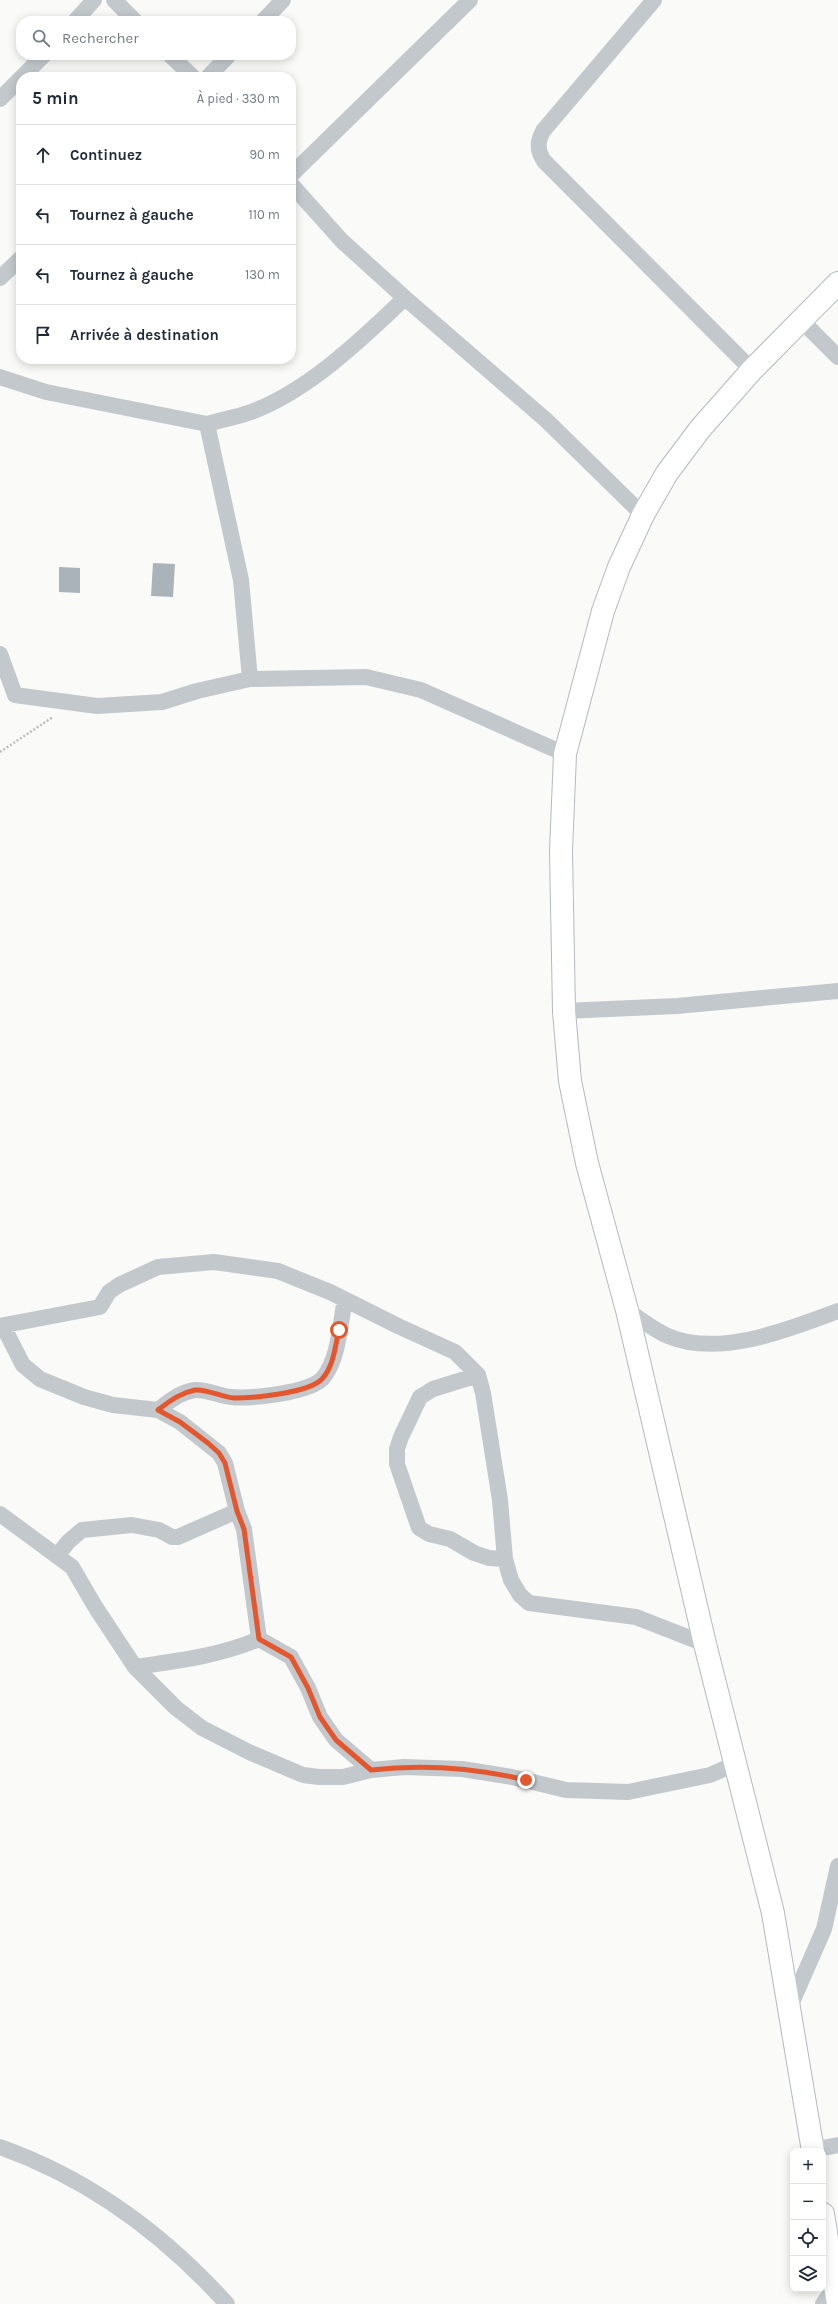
<!DOCTYPE html>
<html lang="fr">
<meta charset="utf-8">
<style>
:root{--surface:#fff;--page:#f6f6f7;--text:#1f2937;--muted:#747a83;--line:#e0e1e3}
body{margin:0;font-family:Karla,sans-serif;background:var(--page);color:var(--text)}
.controls{position:absolute;right:12px;bottom:12px;display:grid;overflow:hidden;border-radius:8px;box-shadow:0 2px 10px #0003}
.controls button{width:36px;height:36px;display:grid;place-items:center;padding:0;border:0;border-bottom:1px solid var(--line);background:var(--surface);color:var(--text);font:20px sans-serif}
.stop{position:absolute;width:12px;height:12px;margin:-9px;border:3px solid #e4572e;border-radius:50%;background:#fff}
.stop.end{background:#e4572e;border-color:#fff;box-shadow:0 1px 4px #0008}
.list{margin:0;padding:0;list-style:none}
h2{display:flex;justify-content:space-between;align-items:center;height:52px;margin:0;padding:0 16px;font-size:17px}
h2 small{font-size:13px;font-weight:400;color:var(--muted)}
.list li{display:grid;grid-template-columns:26px 1fr auto;gap:12px;align-items:center;box-sizing:border-box;height:60px;padding:0 16px;border-top:1px solid var(--line)}
.list b{display:block;font-size:15px;white-space:nowrap}
.list em{font-size:13px;font-style:normal;color:var(--muted)}
.icon{flex:none;width:22px;height:22px;fill:none;stroke:currentColor;stroke-width:2;stroke-linecap:round;stroke-linejoin:round}
.map{position:relative;flex:none;width:838px;height:2304px;overflow:hidden}
.search{position:absolute;background:var(--surface);box-shadow:0 2px 10px #0003;left:16px;top:16px;width:280px;height:44px;display:flex;align-items:center;gap:10px;box-sizing:border-box;padding:0 14px;border-radius:16px;color:var(--muted);font-size:15px}
.panel{position:absolute;background:var(--surface);box-shadow:0 2px 10px #0003;left:16px;top:72px;width:280px;height:292px;border-radius:16px}
.map>svg:first-child{display:block}
.building{fill:#aab3b9}
.lines{fill:none;stroke-linecap:round;stroke-linejoin:round}
.secondary-casing{stroke:#b3babf;stroke-width:24}
.path{stroke:#bbbfc2;stroke-width:2.5;stroke-dasharray:2 2;stroke-linecap:butt}
.street{stroke:#c3c8cc;stroke-width:16}
.secondary{stroke:#fff;stroke-width:22}
.route{stroke:#e4572e;stroke-width:5}
</style>
<div class="map">
<svg width="838" height="2304" viewBox="0 0 838 2304">
<rect width="100%" height="100%" fill="#fafaf8"/>
<!-- building -->
<path class="building" d="M153 563 175 564 173 597 151 596Z
M59 567 80 568V593L59 592Z"/>
<g class="lines">
<defs>
<path id="secondary" d="M813 2151 773 1913 705 1644 627 1310 587 1163 570 1081 564 1011 561 851 565 754 603 611 619 567 643 515 667 473 700 429 752 370 838 283
M823 2214 838 2304"/>
</defs>
<!-- secondary casing -->
<use href="#secondary" class="secondary-casing"/>
<!-- path -->
<path class="path" d="M0 752 53 717"/>
<!-- street -->
<path class="street" d="M114 0 135 21
M654 0 543 131C537 143 537 150 544 161L752 370
M75 21 94 0
M263 21 283 0
M170 55 193 77
M22 77 44 55
M208 77 229 55
M0 99 21 78
M291 175 470 0
M291 184 342 241 405 298 546 420 643 515
M0 278 21 258
M802 321 838 357
M0 377 46 392 207 424
M0 654 15 695 97 706 162 702 197 691 250 679 366 677 421 690 565 754
M250 679 241 580 207 424C221 420 237 417 251 412 308 391 362 339 405 298
M564 1011 677 1006 838 991
M627 1310C640 1319 654 1330 668 1336 719 1358 790 1329 838 1311
M0 1326 100 1307 109 1292 119 1285 158 1267 214 1262 278 1271 330 1292 398 1326 455 1352 478 1375 483 1393 500 1500 505 1559 511 1580 520 1595 529 1603 636 1617 705 1644
M3 1326 23 1365 40 1379 84 1397 113 1405 158 1410 180 1422 219 1453 225 1463 237 1511 244 1529 259 1639
M478 1375 433 1389 420 1397 401 1437 397 1449V1464L419 1528 429 1534 450 1539 474 1553 489 1558 505 1559
M158 1410C170 1401 180 1392 195 1390 206 1389 220 1396 231 1397 250 1399 310 1393 323 1378 339 1358 340 1324 345 1299
M0 1514 72 1567 96 1608 135 1667 176 1708 202 1728 249 1752 303 1775 319 1777H343L371 1770 404 1767 462 1769 512 1777 566 1790 628 1792 710 1775 735 1764
M57 1556 68 1542 82 1530 132 1525 159 1530 172 1537H178L237 1511
M135 1667C178 1661 219 1656 259 1639L291 1657 308 1688 320 1717 336 1740 371 1770
M789 2009 824 1929 838 1866
M0 2147C90 2179 163 2233 227 2304
M812 2150 838 2145
M823 2304 835 2286"/>
<!-- secondary -->
<use href="#secondary" class="secondary"/>
</g>
<g class="lines">
<!-- route -->
<path class="route" d="M339 1330C335 1346 334 1366 322 1379 309 1393 254 1398 234 1398 222 1397 207 1389 195 1390 180 1393 170 1401 158 1410L180 1422 208 1443 219 1453 225 1463 237 1511 244 1529 259 1639 291 1657 308 1688 320 1717 336 1740 371 1770C423 1764 475 1768 526 1780"/>
</g>
</svg>
<div class="controls">
<button>+</button>
<button>−</button>
<button><svg class="icon" aria-label="locate" viewBox="0 0 24 24"><circle cx="12" cy="12" r="6"/><path d="M12 2v4M12 18v4M2 12h4M18 12h4"/></svg></button>
<button><svg class="icon" aria-label="layers" viewBox="0 0 24 24"><path d="M12 4l9 5-9 5-9-5zM3 14l9 5 9-5"/></svg></button>
</div>
<div class="stop" style="left:339px;top:1330px"></div>
<div class="stop end" style="left:526px;top:1780px"></div>
<div class="search"><svg class="icon" aria-label="search" viewBox="0 0 24 24"><circle cx="10" cy="10" r="6"/><path d="M15 15l6 6"/></svg>Rechercher</div>
<section class="panel">
<h2>5 min<small>À pied · 330 m</small></h2>
<ul class="list">
<li><svg class="icon" aria-label="ahead" viewBox="0 0 24 24"><path d="M12 20V5M6 11l6-6 6 6"/></svg><div><b>Continuez</b></div><em>90 m</em></li>
<li><svg class="icon" aria-label="left" viewBox="0 0 24 24"><path d="M17 20v-9H6M10 6l-5 5 5 5"/></svg><div><b>Tournez à gauche</b></div><em>110 m</em></li>
<li><svg class="icon" aria-label="left" viewBox="0 0 24 24"><path d="M17 20v-9H6M10 6l-5 5 5 5"/></svg><div><b>Tournez à gauche</b></div><em>130 m</em></li>
<li><svg class="icon" aria-label="arrive" viewBox="0 0 24 24"><path d="M6 21V4h12l-3 4 3 4H6"/></svg><div><b>Arrivée à destination</b></div></li>
</ul>
</section>
</div>
